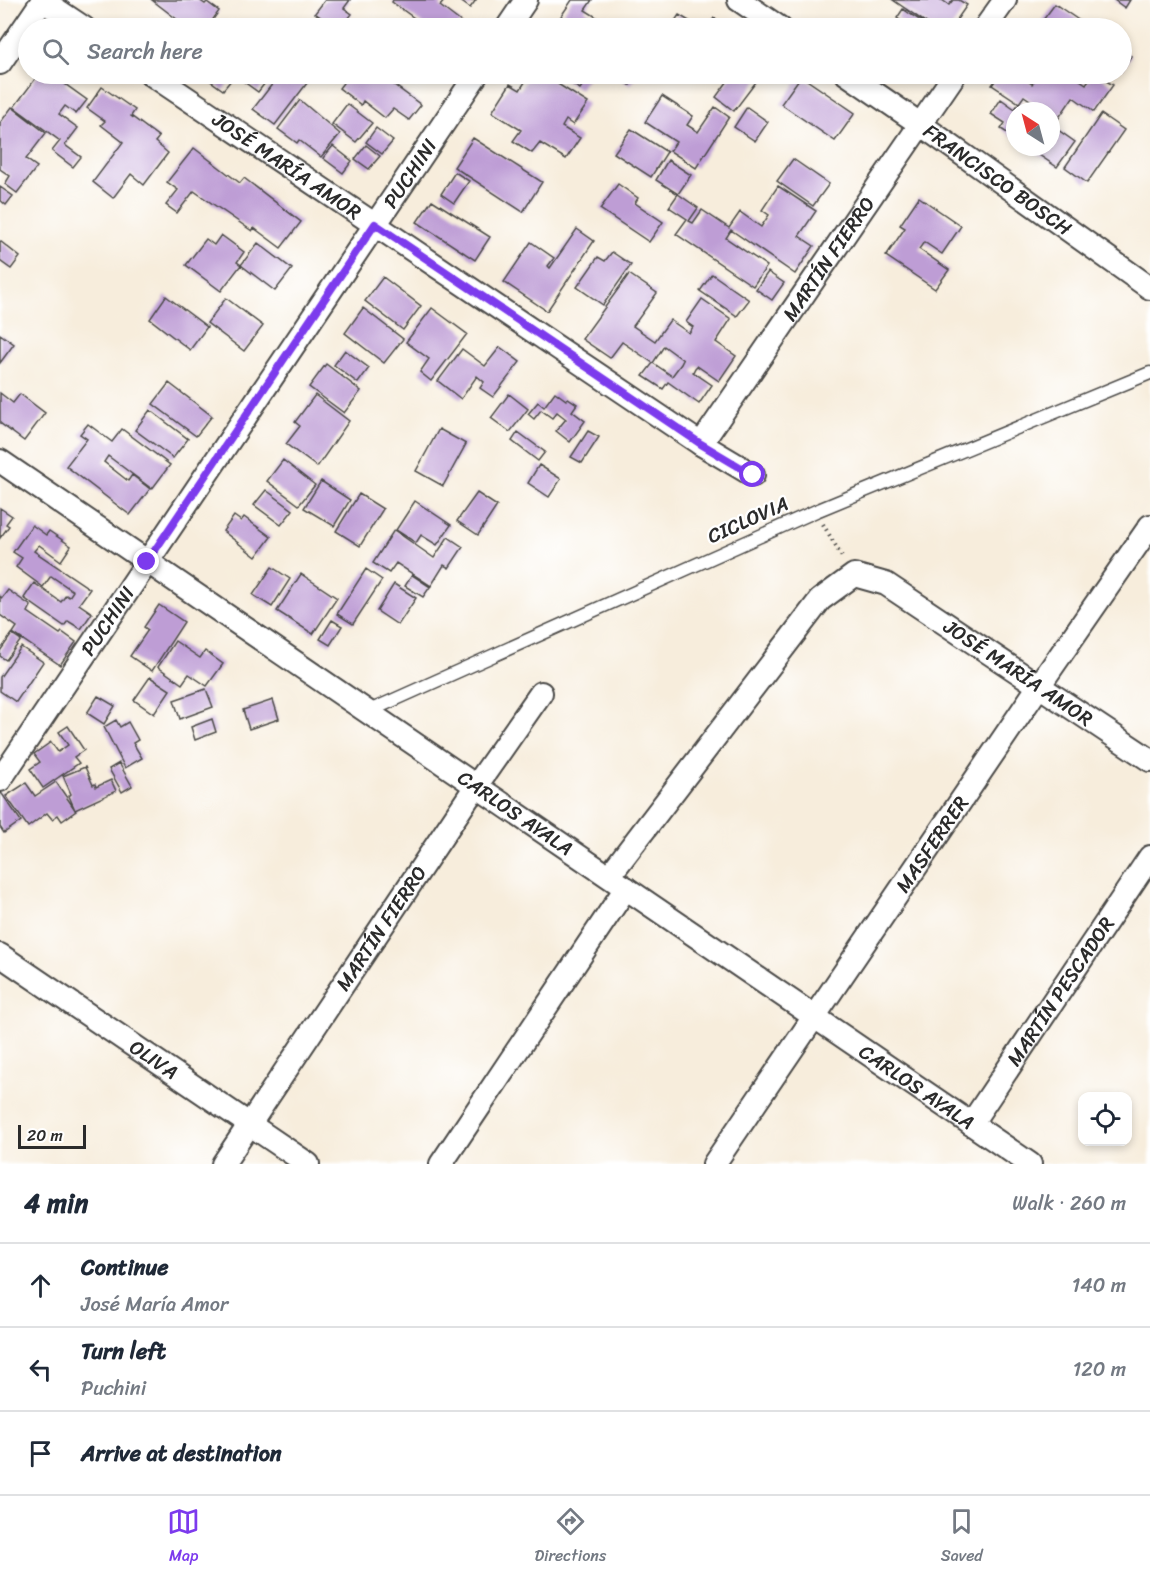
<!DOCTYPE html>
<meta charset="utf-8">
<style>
:root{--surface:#fff;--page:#f2f2f3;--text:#1f2937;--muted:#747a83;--line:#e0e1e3;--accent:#7c3aed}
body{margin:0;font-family:Sriracha,sans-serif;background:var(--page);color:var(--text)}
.controls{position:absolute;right:18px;bottom:18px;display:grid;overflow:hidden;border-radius:12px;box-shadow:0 3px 9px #0003}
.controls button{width:54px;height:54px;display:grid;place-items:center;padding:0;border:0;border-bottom:2px solid var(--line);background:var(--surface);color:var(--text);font:30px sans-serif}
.compass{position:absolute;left:1006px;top:102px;width:54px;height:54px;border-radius:50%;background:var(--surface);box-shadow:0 3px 9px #0003;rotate:324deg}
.scale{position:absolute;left:18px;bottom:15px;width:68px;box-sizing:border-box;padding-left:6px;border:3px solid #2b2b2b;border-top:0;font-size:16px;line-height:21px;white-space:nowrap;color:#2b2b2b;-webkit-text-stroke:4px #fff;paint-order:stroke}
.stop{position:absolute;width:18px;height:18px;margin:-14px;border:4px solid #7c3aed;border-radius:50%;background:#fff}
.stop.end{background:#7c3aed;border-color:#fff;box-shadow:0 2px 6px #0008}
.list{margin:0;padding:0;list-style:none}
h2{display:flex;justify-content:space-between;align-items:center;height:78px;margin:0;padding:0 24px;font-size:26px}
h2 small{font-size:20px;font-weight:400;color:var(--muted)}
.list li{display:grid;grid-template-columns:39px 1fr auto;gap:18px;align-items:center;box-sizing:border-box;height:84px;padding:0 24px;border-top:2px solid var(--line)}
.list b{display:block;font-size:22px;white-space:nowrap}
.list p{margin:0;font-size:20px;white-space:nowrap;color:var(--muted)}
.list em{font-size:20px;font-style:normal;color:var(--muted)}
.icon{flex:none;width:33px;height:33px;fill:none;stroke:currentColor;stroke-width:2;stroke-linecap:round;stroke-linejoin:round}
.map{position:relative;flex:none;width:1150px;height:1164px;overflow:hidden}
.search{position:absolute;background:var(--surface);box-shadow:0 3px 9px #0003;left:18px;right:18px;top:18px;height:66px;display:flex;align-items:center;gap:15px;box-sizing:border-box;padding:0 21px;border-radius:33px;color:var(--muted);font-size:22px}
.sheet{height:330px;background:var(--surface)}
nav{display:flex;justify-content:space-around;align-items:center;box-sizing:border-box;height:84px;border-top:2px solid var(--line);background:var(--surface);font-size:16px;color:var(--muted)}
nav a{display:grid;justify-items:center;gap:3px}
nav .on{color:var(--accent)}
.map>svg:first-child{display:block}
.building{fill:#be9dd5}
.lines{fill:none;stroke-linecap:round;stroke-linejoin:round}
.service-casing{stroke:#4a4846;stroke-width:15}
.minor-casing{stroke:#4a4846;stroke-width:26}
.path{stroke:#4a4846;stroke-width:4;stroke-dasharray:1.5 4.5;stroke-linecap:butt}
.service{stroke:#fff;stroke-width:12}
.minor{stroke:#fff;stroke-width:22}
.route{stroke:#7c3aed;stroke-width:8}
.labels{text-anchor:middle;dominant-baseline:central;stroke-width:4.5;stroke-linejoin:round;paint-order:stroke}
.street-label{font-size:20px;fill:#2b2b2b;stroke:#fff}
</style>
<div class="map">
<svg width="1150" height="1164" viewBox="0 0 1150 1164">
<rect width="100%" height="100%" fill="#fff"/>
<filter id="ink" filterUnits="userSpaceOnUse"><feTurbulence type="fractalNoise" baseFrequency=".0167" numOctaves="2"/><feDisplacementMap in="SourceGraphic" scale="12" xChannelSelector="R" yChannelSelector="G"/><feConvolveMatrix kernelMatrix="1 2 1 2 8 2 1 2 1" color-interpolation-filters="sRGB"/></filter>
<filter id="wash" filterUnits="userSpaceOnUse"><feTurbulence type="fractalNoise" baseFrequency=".008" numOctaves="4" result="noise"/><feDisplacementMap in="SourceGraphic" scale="24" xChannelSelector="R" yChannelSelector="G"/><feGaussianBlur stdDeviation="1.35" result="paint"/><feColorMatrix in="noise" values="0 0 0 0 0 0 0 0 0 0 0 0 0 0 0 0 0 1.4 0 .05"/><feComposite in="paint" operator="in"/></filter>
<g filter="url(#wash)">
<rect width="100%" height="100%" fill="#f7eddc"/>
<g id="blocks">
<!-- building -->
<path class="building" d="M152 0H199L205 4 207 2 219 11 209 25 215 28H186L187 27Z
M325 0H350L344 8 352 14 341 28H336L315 13Z
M393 0H445L440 6 461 22 455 28H428L392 2Z
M459 0H476L470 8Z
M572 0H592L585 10 614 28H553Z
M893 0H942L949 5 953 0H959L967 5 951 28H934Z
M1114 0H1130L1125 8Z
M1055 4 1090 28H1047L1040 24Z
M903 9 910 14 932 28H900L904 23 897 18Z
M679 15 701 28H670Z
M714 18 730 28H707Z
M1122 50 1131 56 1122 70Z
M39 74H73L65 84 87 100 76 114 65 106 59 114 78 128 65 145 81 157 73 167 52 151 60 141 14 107Z
M201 74H236L223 90Z
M239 74H272L258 92 236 76Z
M280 74H314L275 125 253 109Z
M350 74H384L382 76 421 105 409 120 393 109 385 118 363 101 361 105 339 88Z
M530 74H542L588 103 573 125 566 120 562 127 580 138 566 159 540 143 532 153 513 141 521 130 492 112 510 84 520 90Z
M556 74H590L580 89Z
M611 74H638L630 85Z
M733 74H762L734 111 716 97Z
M1000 74H1017L1032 84 1039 74H1071L1086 84 1093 74H1095L1113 85 1094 112 1073 97 1058 119 1051 114V111H1046L1024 96 1019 103 1030 111H1015V138L1001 129 1005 123 991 114 1001 99 1015 109 1019 103 992 85Z
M801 76 855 113 835 141 781 104Z
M102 87 135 110 131 116 159 137 155 142 168 153 144 185 131 174 113 198 93 182 123 142 101 125 105 121 87 108Z
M662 96 693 116 687 125 698 132 715 107 729 117 696 168 670 151 676 142 645 122Z
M300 100 340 134 321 157 299 140 297 143 278 129Z
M347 104 372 123 356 142 332 124Z
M12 107 46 133 26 159 37 167 17 193 5 184 10 176 0 169V123Z
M747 107 768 122 755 141 734 127Z
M1101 114 1124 130 1087 183 1065 167Z
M1051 125 1075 142 1057 167 1027 147H1051Z
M376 128 393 141 382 154 366 142Z
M631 129 667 152 651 177 614 153Z
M473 138 542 182 523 212 454 167Z
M366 145 380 156 369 169 355 159Z
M333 146 352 161 343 173 323 158Z
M194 148 240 183 244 178 301 222 281 248 254 228 252 231 194 191 177 213 166 205 178 190 167 182Z
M793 159 829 184 813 206 777 181Z
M668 160 691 175 678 194 656 180Z
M455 172 469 181 454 203 441 194Z
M618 184 638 198 635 203 663 222 649 242 600 209Z
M778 186 816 211 799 236 814 246 795 274 731 230 726 238 767 266 753 286 676 234 687 219 669 207 678 194 698 208 689 221 693 223 702 210 729 228 740 212 761 227 769 215 762 210Z
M0 187 13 196 6 205 0 200Z
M919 197 961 226 942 254 924 242 919 249 949 270 935 289 886 256 905 228 900 225Z
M432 200 490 237 475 260 417 222Z
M577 229 594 241 547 311 504 282 531 242 554 258 548 266 550 268Z
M221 235 244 252 237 262 241 265 221 291 186 265 206 239 214 245Z
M0 241 20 257 11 269 0 261Z
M258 243 292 269 275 291 241 265Z
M612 252 631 265 603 305 577 287 598 257 605 261Z
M768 272 784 283 772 300 756 289Z
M629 274 657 293 633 326 655 341 670 320 689 333 693 327 686 322 702 299 731 319 716 342 736 356 719 381 697 366 695 368 693 372 712 385 699 404 668 382 663 389 643 376 653 363 672 376 681 364 683 360 664 346 653 363 622 342 610 358 582 339Z
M712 274 749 300 737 316 700 291Z
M383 277 421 306 403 330 365 301Z
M166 296 207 327 190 350 150 319Z
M226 298 263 326 244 351 207 323Z
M363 308 403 339 384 363 345 333Z
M432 308 467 334 431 381 420 372 429 359 406 342Z
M0 334 14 344 0 363Z
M500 347 520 362 493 397 480 388 484 382 477 376 461 399 438 381 462 349 485 366Z
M345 350 369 368 358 383 334 365Z
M326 364 361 391 344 413 309 387Z
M169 383 212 416 196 436 153 404Z
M555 392 566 400 568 398 577 404 572 411 585 421 570 442 556 431 566 419 557 412 552 418 541 410 534 419 528 414 538 402 544 407Z
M0 393 13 403 20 394 45 413 24 441 0 423Z
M509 394 528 409 510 432 491 418Z
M315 395 349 421 317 467 286 444 300 426 295 422Z
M150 410 188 439 173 458 135 430Z
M88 424 112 442 122 429 170 465 152 489 108 456 104 462 128 481 132 475 150 489 130 515 66 466 87 439 80 434Z
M439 429 466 444 443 486 416 471Z
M588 431 599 437 582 463 571 457Z
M518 432 545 452 538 461 512 441Z
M283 460 315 485 299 505 267 481Z
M539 465 561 479 549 497 528 483Z
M321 481 350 500 334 526 304 508Z
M266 490 293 510 281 525 254 505Z
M477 493 497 506 478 535 457 521Z
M359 494 383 509 360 546 336 531Z
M415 501 451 525 437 545 421 535 416 543 396 530Z
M0 508 12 516 6 524 9 526 0 538Z
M234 516 241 521 244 517 271 537 256 557 223 531Z
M32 525 46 535 49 531 71 546 61 561 39 545 34 551 90 589 79 604 92 613 81 629 68 621 64 626 24 598 34 583 61 602 66 595 69 597 73 591 51 576 43 587 16 567 22 558 13 552Z
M394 530 434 558 448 537 463 547 449 568 444 565 431 586 396 563 389 573 373 563Z
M272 567 290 579 272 607 253 595Z
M366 569 382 580 353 624 337 614Z
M301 574 337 598 313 634 277 611Z
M412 575 430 587 423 597 405 586Z
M394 584 416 598 398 625 377 611Z
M8 590 31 606 28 612 60 634 62 632 76 642 60 665 13 633 17 627 0 615V596L2 598Z
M159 605 184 622 152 671 130 656 148 630 144 627Z
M332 620 342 626 330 645 320 639Z
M12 634 21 640 6 660 0 656V651Z
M175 641 200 658 205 651 223 664 207 686 189 674 182 684 158 667Z
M21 647 43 662 16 702 0 691V677Z
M150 677 170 690 154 714 134 700Z
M206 689 213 707 180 719 174 700Z
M98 696 115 706 104 724 87 713Z
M273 700 279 719 249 729 243 710Z
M212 719 216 732 195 740 191 727Z
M116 720 120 727 128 722 138 740 133 743 142 758 125 768 104 727Z
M68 726 84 750 74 757 79 763 43 788 30 769 40 762 34 754 51 742 58 752 68 745 59 732Z
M119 763 132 786 122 792 109 769Z
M85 767 93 785 95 784 96 787 111 780 116 791 75 810 69 796 71 794 63 776Z
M56 782 76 811 62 821 58 815 52 819 47 813 28 827 6 796 26 783 35 796Z
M0 791 21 821 4 833 0 827Z"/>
</g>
</g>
<g filter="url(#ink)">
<use href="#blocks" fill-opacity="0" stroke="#4a4846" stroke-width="1.5"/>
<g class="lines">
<defs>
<path id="service" d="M367 712 816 511 1150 373"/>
<g id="minor">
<path d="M42 0 84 28"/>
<path d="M739 0 780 28"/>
<path d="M507 28 526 0"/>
<path d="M985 28 1005 0"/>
<path d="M0 63 43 0"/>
<path id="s1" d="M151 74 701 444 753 475"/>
<path id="s2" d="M847 74 920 124 1150 288"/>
<path id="s3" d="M701 444 955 74"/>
<path id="s4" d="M0 461 1030 1164"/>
<path id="s5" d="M0 780 477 74"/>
<path id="s6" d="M609 876 820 600 854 575 886 584 1150 760"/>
<path id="s7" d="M0 955 308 1164"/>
<path id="s8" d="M971 1124 1150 857"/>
<path id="s9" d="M223 1164 476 786 541 693"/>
<path d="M441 1164 626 888"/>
<path id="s10" d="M714 1164 1039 686 1150 526"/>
</g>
</defs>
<!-- service casing -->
<use href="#service" class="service-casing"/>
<!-- minor casing -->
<use href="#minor" class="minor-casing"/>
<!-- path -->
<path class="path" d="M823 524 842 557"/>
<!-- service -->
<use href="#service" class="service"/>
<!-- minor -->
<use href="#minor" class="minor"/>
</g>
</g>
<g class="lines" filter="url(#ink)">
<!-- route -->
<path class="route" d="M147 562 375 224 701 444 753 475"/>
</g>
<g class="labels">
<!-- street labels -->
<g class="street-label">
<text stroke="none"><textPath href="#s1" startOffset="164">JOSÉ MARÍA AMOR</textPath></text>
<text stroke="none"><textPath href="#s5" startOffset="732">PUCHINI</textPath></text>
<text stroke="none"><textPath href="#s2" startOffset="184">FRANCISCO BOSCH</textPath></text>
<text stroke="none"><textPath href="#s3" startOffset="225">MARTÍN FIERRO</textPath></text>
<text transform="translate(748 520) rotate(-24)">CICLOVIA</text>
<text stroke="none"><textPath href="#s5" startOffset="192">PUCHINI</textPath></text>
<text stroke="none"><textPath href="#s6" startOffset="582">JOSÉ MARÍA AMOR</textPath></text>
<text stroke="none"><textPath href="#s4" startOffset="624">CARLOS AYALA</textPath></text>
<text stroke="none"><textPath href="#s10" startOffset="387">MASFERRER</textPath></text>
<text stroke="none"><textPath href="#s9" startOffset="284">MARTÍN FIERRO</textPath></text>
<text stroke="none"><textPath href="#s8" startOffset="160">MARTÍN PESCADOR</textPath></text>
<text stroke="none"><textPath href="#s7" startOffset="186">OLIVA</textPath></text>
<text stroke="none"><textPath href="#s4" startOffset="1110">CARLOS AYALA</textPath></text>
</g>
</g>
</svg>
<div class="controls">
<button><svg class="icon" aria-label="locate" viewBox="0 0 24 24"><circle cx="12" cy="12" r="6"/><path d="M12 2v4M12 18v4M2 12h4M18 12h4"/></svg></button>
</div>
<svg class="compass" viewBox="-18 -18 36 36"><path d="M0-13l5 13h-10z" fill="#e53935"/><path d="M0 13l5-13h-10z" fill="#747a83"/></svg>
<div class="scale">20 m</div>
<div class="stop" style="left:753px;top:475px"></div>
<div class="stop end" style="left:147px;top:562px"></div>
<div class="search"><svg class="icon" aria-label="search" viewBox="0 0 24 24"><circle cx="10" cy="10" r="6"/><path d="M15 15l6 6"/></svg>Search here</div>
</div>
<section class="sheet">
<h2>4 min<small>Walk · 260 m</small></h2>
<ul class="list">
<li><svg class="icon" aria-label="ahead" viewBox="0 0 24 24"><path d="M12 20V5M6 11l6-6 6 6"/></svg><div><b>Continue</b><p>José María Amor</p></div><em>140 m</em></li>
<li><svg class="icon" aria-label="left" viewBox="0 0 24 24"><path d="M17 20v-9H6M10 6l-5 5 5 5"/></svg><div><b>Turn left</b><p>Puchini</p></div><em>120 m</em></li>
<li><svg class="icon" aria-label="arrive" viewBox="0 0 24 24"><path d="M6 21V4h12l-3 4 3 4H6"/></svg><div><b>Arrive at destination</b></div></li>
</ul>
</section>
<nav>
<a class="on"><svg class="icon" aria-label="map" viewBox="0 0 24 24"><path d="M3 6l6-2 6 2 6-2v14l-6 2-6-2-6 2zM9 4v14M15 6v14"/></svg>Map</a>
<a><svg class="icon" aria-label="directions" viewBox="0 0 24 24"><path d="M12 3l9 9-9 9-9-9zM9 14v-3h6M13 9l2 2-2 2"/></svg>Directions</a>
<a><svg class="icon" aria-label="saved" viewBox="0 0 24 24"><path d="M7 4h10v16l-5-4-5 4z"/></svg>Saved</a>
</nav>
